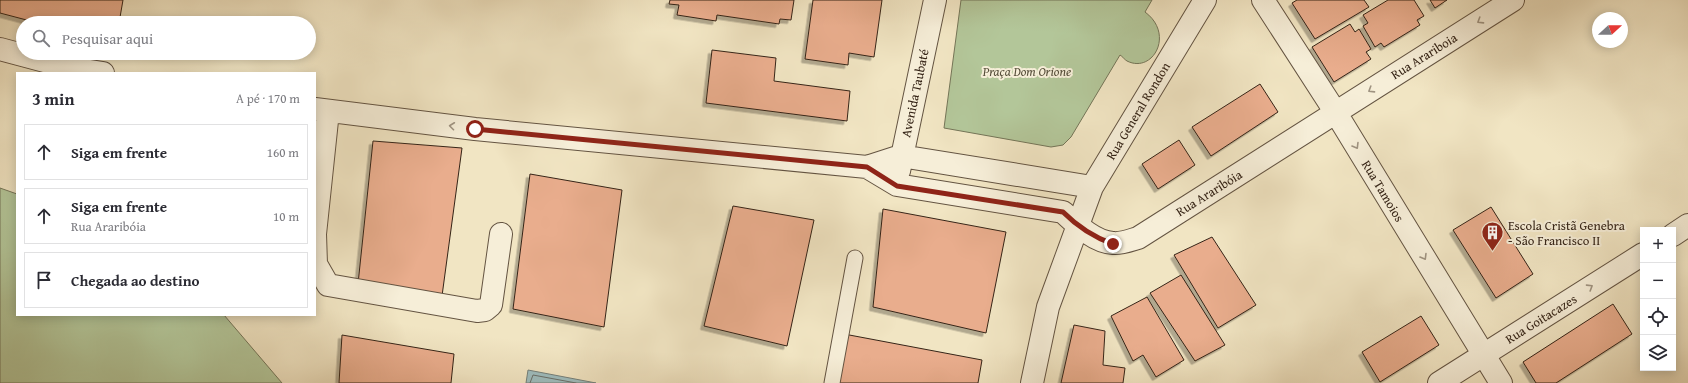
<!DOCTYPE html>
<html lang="pt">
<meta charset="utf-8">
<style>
:root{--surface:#fff;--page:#f7f7f7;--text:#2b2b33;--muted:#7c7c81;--line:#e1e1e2}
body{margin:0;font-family:"Gentium Book Plus",serif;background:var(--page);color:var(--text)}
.controls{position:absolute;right:12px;bottom:12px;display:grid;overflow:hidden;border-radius:0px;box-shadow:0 2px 10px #0003}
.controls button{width:36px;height:36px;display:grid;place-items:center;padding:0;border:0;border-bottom:1px solid var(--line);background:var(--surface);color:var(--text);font:20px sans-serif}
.compass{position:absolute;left:1592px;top:12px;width:36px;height:36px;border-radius:50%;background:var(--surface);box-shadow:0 2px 10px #0003;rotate:69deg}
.stop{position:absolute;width:12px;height:12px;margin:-9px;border:3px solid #8f2418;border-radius:50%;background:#fff}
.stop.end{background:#8f2418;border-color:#fff;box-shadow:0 1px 4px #0008}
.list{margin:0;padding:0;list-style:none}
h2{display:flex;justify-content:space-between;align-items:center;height:52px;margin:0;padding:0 16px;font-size:17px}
h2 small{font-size:13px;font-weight:400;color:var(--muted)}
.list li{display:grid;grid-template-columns:26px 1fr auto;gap:12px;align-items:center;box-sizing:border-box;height:56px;margin:0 8px 8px;padding:0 8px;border:1px solid var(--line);border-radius:0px}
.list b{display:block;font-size:15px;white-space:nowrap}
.list p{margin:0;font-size:13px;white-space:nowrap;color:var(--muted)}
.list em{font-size:13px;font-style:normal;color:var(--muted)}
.icon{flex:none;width:22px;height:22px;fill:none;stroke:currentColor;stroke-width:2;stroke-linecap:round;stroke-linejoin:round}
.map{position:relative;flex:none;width:1688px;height:383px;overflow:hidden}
.search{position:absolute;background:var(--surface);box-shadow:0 2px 10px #0003;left:16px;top:16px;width:300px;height:44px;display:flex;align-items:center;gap:10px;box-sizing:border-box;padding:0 14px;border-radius:22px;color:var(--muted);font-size:15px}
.panel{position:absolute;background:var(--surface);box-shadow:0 2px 10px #0003;left:16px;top:72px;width:300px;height:244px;border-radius:0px}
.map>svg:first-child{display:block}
.green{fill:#b3c699;stroke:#747558}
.water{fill:#9fbdbe;stroke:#75807b}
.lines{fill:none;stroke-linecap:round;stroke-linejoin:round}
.shore{stroke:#6a706a;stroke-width:1}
.building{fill:#e9ad8d;stroke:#352417;filter:url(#shadow)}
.service-casing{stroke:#645442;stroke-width:17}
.minor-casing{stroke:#645442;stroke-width:24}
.service{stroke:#f6eed8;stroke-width:15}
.minor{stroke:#f6eed8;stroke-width:22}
.oneway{stroke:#9f9381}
.route{stroke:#8f2418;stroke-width:5}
.labels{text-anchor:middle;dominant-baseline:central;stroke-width:4;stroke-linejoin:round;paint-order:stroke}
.street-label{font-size:13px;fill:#352417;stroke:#f6eed8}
.park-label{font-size:13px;font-style:italic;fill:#544c38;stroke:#f6eed8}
.poi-label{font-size:13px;fill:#352417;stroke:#f6eed8;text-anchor:start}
</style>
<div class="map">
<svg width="1688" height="383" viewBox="0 0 1688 383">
<defs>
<filter id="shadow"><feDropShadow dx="-3.5" dy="3.5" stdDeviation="0" flood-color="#0004"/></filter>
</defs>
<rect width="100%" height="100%" fill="#f1e5c3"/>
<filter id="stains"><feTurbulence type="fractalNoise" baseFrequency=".005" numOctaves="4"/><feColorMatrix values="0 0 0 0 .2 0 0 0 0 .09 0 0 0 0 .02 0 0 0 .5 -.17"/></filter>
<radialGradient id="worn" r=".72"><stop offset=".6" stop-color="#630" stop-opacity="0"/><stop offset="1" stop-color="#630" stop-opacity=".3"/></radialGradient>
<!-- green -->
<path class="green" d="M961 0H1152L1145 12C1175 34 1153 74 1127 61 1125 60 1122 56 1120 55L1071 137 1063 145 1051 147 944 128Z
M0 188 17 194V315H224L282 383H0Z"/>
<!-- water -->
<path class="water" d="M528 370 596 383H526Z"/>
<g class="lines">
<!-- shore -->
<path class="shore" d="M530 383 533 375 576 383"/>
</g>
<!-- building -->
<path class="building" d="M0 0H123L119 23H38L0 13Z
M670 0H794L791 20 780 19 779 24 717 15 716 21 677 15 679 5 669 4Z
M813 0H882L874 57 849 53 848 65 805 59Z
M1297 0H1364L1369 7 1315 39 1292 3Z
M1388 0H1414L1424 16 1417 20 1420 25 1384 47 1381 43 1375 47 1363 26 1368 23 1363 15Z
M1430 0H1447L1435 8Z
M1350 24 1355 32 1359 29 1371 49 1366 52 1371 59 1334 82 1312 47Z
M712 50 776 58 774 81 850 91 847 121 706 103Z
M1260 84 1278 112 1211 156 1192 127Z
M1179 140 1195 165 1158 189 1142 164Z
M373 141 462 148 442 296 358 284Z
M530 174 622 190 604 327 513 309Z
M733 206 814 220 787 346 704 326Z
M1491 207 1533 274 1496 298 1453 230Z
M883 209 1006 232 986 333 873 307Z
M1212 237 1256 305 1218 328 1174 255Z
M1181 275 1225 345 1195 361 1150 293Z
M1147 297 1184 360 1156 377 1143 355 1133 361 1111 316Z
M1613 304 1632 334 1556 383H1536L1523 362Z
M1421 316 1439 345 1380 382 1362 352Z
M1074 325 1105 331 1103 365 1125 368 1123 383H1061Z
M844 334 982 360 978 383H839Z
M342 335 454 354 451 383H339Z"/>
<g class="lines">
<defs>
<path id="service" d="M832 383 855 258"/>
<path id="minor" d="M1263 0 1336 113 1501 383
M0 49 71 68 103 73
M315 109 475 129 867 167 901 156 1092 187
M328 111 315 234 316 264 328 285 477 311 485 310 491 305 501 234
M867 167 897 185 1063 212C1076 224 1094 242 1113 243 1121 244 1131 240 1138 238L1513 0
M899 171 935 0
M1673 235 1688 225
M1032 383 1048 307 1092 187 1205 0
M1439 383 1643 254"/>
</defs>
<!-- service casing -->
<use href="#service" class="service-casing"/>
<!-- minor casing -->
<use href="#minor" class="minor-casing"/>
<!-- service -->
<use href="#service" class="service"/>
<!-- minor -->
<use href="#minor" class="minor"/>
</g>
<!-- one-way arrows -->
<defs><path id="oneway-chevron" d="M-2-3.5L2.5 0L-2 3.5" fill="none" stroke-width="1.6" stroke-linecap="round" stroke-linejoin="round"/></defs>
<g class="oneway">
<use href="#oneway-chevron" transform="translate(1480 21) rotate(148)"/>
<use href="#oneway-chevron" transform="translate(1371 90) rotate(148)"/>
<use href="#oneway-chevron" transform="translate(452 126) rotate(-173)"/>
<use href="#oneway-chevron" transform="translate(1356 146) rotate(59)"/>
<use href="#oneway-chevron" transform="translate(1424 257) rotate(59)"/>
<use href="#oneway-chevron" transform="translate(1590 287) rotate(-32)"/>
</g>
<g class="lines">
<!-- route -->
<path class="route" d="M475 129 867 167 897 186 1063 212C1078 227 1093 237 1113 244"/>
</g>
<!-- icons -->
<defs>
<symbol id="building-pin" viewBox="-11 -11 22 30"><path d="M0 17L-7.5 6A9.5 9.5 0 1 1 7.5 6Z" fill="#8f2418" stroke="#f6eed8"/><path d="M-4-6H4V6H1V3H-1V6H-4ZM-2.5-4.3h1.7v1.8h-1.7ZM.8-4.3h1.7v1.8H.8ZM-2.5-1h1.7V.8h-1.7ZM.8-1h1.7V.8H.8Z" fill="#fff"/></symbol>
</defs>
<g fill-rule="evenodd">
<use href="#building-pin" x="1480" y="220" width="25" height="34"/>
</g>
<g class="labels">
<!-- street labels -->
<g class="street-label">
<text transform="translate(1424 56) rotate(-32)">Rua Arariboia</text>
<text transform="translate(915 93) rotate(-78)">Avenida Taubaté</text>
<text transform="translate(1138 111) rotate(-59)">Rua General Rondon</text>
<text transform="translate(1383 191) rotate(59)">Rua Tamoios</text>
<text transform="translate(1209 193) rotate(-32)">Rua Araribóia</text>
<text transform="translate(1541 319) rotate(-32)">Rua Goitacazes</text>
</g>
<!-- park labels -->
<g class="park-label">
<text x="1027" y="71">Praça Dom Orione</text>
</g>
<!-- poi labels -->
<g class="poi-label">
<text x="1508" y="225">Escola Cristã Genebra<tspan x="1508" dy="15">- São Francisco II</tspan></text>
</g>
</g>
<rect width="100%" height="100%" filter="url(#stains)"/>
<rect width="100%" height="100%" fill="url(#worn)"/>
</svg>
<div class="controls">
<button>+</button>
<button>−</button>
<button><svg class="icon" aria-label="locate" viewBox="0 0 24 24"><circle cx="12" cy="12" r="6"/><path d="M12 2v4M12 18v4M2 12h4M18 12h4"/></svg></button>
<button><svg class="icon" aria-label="layers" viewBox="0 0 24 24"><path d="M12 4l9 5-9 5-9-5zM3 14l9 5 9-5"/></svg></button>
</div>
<svg class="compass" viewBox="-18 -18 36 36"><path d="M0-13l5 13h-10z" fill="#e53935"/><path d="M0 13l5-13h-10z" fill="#7c7c81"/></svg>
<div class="stop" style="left:475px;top:129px"></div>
<div class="stop end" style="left:1113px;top:244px"></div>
<div class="search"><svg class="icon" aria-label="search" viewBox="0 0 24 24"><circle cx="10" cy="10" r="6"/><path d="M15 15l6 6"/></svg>Pesquisar aqui</div>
<section class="panel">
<h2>3 min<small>A pé · 170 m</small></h2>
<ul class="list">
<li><svg class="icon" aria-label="ahead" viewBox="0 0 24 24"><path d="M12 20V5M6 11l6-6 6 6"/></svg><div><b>Siga em frente</b></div><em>160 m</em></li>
<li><svg class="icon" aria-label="ahead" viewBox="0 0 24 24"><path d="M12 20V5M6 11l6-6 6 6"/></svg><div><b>Siga em frente</b><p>Rua Araribóia</p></div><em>10 m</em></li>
<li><svg class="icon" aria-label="arrive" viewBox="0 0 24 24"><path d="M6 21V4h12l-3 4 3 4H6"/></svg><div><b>Chegada ao destino</b></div></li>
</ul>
</section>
</div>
